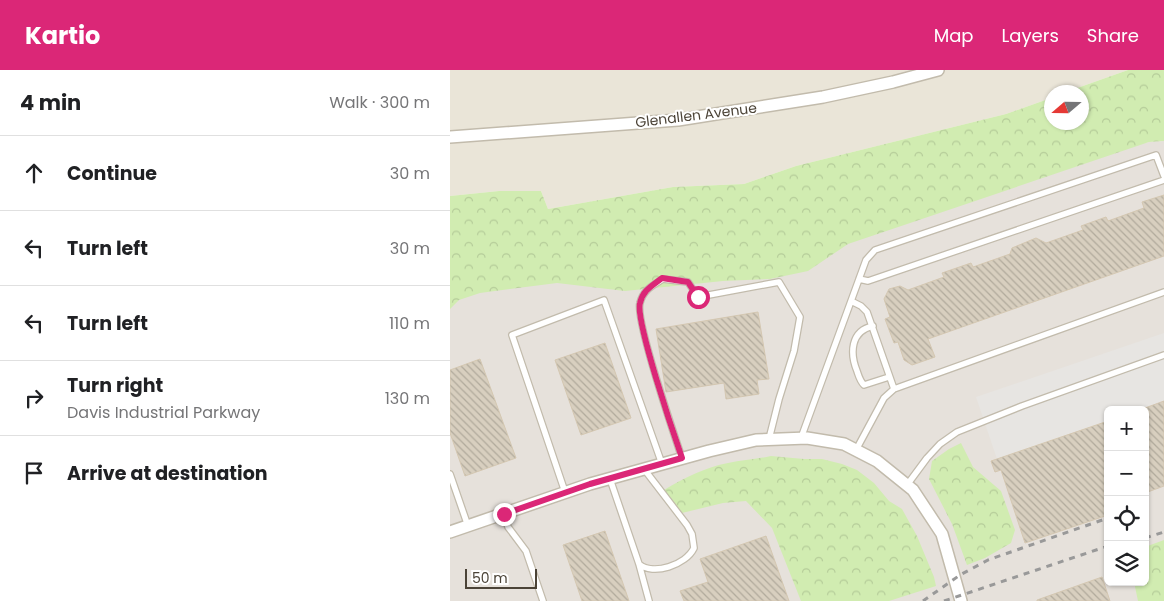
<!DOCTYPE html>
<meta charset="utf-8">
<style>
:root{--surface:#fff;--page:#f2f2f2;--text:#202124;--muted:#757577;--line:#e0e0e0;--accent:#db2777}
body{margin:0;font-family:Poppins,sans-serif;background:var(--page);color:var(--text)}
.controls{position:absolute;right:15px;bottom:15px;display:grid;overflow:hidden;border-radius:8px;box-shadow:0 1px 4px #0004}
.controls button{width:45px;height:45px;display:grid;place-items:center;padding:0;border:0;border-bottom:1px solid var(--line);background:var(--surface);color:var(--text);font:25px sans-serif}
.compass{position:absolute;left:594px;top:15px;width:45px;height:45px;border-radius:50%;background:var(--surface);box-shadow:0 1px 4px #0004;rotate:250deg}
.scale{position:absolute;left:15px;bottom:12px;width:72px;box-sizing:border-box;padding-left:5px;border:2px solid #4b4337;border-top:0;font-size:14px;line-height:18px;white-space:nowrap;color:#4b4337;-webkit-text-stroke:4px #fff;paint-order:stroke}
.stop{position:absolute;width:15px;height:15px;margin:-11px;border:4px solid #db2777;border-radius:50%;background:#fff}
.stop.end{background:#db2777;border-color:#fff;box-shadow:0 1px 5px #0008}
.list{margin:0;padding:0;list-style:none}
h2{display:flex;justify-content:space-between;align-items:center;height:65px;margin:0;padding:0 20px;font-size:21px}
h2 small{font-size:16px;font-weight:400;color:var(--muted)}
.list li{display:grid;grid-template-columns:32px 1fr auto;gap:15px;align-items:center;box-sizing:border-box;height:75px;padding:0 20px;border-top:1px solid var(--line)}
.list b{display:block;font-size:19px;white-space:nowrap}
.list p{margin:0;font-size:16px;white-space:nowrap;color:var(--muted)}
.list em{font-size:16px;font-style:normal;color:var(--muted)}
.icon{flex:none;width:28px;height:28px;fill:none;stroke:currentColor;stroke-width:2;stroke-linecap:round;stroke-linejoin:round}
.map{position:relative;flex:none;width:714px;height:531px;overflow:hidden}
header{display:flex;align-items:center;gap:30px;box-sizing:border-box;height:70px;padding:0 25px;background:var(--accent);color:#fff}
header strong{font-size:24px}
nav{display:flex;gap:28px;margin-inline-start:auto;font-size:18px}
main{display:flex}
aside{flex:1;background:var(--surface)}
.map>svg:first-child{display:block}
.residential{fill:#eae5d8}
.industrial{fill:#e6e1db;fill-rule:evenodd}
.forest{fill:url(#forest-crowns)}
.parking{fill:#e7e5e2}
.building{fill:url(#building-back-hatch);stroke:#d4c7b1}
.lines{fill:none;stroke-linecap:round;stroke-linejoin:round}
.lane-casing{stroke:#c2bbac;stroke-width:8}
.street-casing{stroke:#c2bbac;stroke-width:14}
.lane{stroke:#fff;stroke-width:5.5}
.street{stroke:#fff;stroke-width:11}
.rail{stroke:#999;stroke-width:3;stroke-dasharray:6 6;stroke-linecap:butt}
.route{stroke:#db2777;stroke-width:6}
.labels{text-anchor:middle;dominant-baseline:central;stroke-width:4;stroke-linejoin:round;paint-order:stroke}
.street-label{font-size:14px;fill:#4b4337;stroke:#fff}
</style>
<header>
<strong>Kartio</strong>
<nav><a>Map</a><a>Layers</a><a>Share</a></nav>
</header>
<main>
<aside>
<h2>4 min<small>Walk · 300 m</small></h2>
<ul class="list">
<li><svg class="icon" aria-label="ahead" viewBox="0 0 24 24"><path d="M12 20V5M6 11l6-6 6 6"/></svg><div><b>Continue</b></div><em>30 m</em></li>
<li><svg class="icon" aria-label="left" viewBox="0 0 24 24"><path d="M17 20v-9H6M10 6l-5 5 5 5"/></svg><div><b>Turn left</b></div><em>30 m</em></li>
<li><svg class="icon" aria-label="left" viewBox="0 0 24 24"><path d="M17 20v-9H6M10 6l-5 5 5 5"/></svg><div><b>Turn left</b></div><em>110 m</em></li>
<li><svg class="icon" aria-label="right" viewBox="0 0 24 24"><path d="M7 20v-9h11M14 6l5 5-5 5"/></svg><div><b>Turn right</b><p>Davis Industrial Parkway</p></div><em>130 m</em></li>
<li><svg class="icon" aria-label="arrive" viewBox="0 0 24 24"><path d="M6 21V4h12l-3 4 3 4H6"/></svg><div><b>Arrive at destination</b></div></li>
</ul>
</aside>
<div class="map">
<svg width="714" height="531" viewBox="0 0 714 531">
<defs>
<pattern id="forest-crowns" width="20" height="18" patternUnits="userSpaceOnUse" patternTransform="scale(1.25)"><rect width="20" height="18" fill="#d1ecb1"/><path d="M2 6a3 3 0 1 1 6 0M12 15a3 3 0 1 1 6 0" fill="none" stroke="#b5cc99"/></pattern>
<pattern id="building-back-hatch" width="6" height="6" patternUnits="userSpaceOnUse" patternTransform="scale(1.25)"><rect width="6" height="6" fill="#d8cfbf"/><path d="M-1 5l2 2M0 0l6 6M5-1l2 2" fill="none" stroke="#b1aa9c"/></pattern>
</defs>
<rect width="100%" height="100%" fill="#f6f2ea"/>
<!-- residential -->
<path class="residential" d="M0 0H678L616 22H602L601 28 556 44 346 96 294 114 223 117 98 139 91 121H49L0 126Z"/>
<!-- industrial -->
<path class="industrial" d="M714 71V531H0V217L699 72ZM658 340H695V512H658Z"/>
<!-- forest -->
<path class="forest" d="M678 0H714V71L699 72 398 174 358 201 320 209 273 211 175 221 107 213 30 223 9 230 0 239V126L49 121H91L98 139 223 117 294 114 346 96 556 44 601 28 602 52H632V22H616Z
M511 373 523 397 551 421 565 460 561 473 535 488 517 495 502 454 479 409 482 391 499 379Z
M321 386 354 389H372L392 394 407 400 424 413 439 431 452 439 467 466 484 507 486 516 439 531H351L322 458 296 431 273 433 232 443 214 420C234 408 256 397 278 393 292 390 307 389 321 386Z
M714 470V531H688L684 512H695V477Z"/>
<!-- parking -->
<path class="parking" d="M714 263V331L689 340H658V351L547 389 526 327Z"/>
<!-- building -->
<path class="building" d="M714 125V186L478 269 485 287 462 295 454 290 448 272 444 273 435 249 440 247 434 229 439 219 450 216 458 220 494 207 492 203 521 193 523 197 560 184 562 178 586 168 596 173 633 160 631 156 656 147 658 151 694 138 692 132Z
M308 242 319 309 307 310 309 324 276 329 274 313 216 322 206 259Z
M155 273 181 348 131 365 105 290Z
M30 289 66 388 15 406 0 363V300Z
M714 331V416L695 423V338Z
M658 351V445L575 473 551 400 545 402 541 391Z
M155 461 179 531H132L113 475Z
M316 466 339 531H234L230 521 258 512 250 489Z
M652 507 660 531H587V530Z"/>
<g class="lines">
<defs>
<path id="lane" d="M409 209 418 211 714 110
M401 231 411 236 417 242 444 319
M423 256C400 261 400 284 407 301 409 307 410 311 414 315L439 307
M351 368 416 190 425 180 706 85 714 106
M406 380 434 328 444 319 714 222
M232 388C224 364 185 250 190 233 193 220 202 216 213 209L238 212 248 227 329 212 350 247 344 281 329 329 319 369
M0 404 18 456
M160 409 189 494 199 531
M457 415 477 388 490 374 507 362 572 336 714 285
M115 422 62 265 154 230 212 394
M54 444 58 457 76 481 93 531
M189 494C203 506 236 495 244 478L242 464 237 455 194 399"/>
<path id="street" d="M0 67 228 50 373 27 443 12 488 0
M0 462 140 414 259 381 306 370 357 368 394 374 427 391 463 420 492 464 511 531"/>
</defs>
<!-- lane casing -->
<use href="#lane" class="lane-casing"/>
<!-- street casing -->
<use href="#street" class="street-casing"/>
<!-- lane -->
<use href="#lane" class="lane"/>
<!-- street -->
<use href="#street" class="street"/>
<!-- rail -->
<path class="rail" d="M695 468 714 462
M473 531 510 505 538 490 658 448
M494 531 658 476"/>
</g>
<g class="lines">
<!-- route -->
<path class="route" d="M54 444 140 414 232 388C224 365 185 250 190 233 193 220 202 216 212 208L238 212 248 227"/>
</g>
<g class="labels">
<!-- street labels -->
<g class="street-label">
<text transform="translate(246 45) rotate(-7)">Glenallen Avenue</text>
</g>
</g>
</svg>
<div class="controls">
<button>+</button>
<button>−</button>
<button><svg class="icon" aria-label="locate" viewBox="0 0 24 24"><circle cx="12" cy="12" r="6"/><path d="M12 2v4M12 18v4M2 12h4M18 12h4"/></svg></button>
<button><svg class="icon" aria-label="layers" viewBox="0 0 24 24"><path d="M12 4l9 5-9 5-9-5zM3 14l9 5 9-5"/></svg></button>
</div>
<svg class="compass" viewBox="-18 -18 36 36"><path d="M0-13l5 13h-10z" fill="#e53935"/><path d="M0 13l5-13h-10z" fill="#757577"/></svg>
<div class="scale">50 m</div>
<div class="stop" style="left:248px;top:227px"></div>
<div class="stop end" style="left:54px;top:444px"></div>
</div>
</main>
